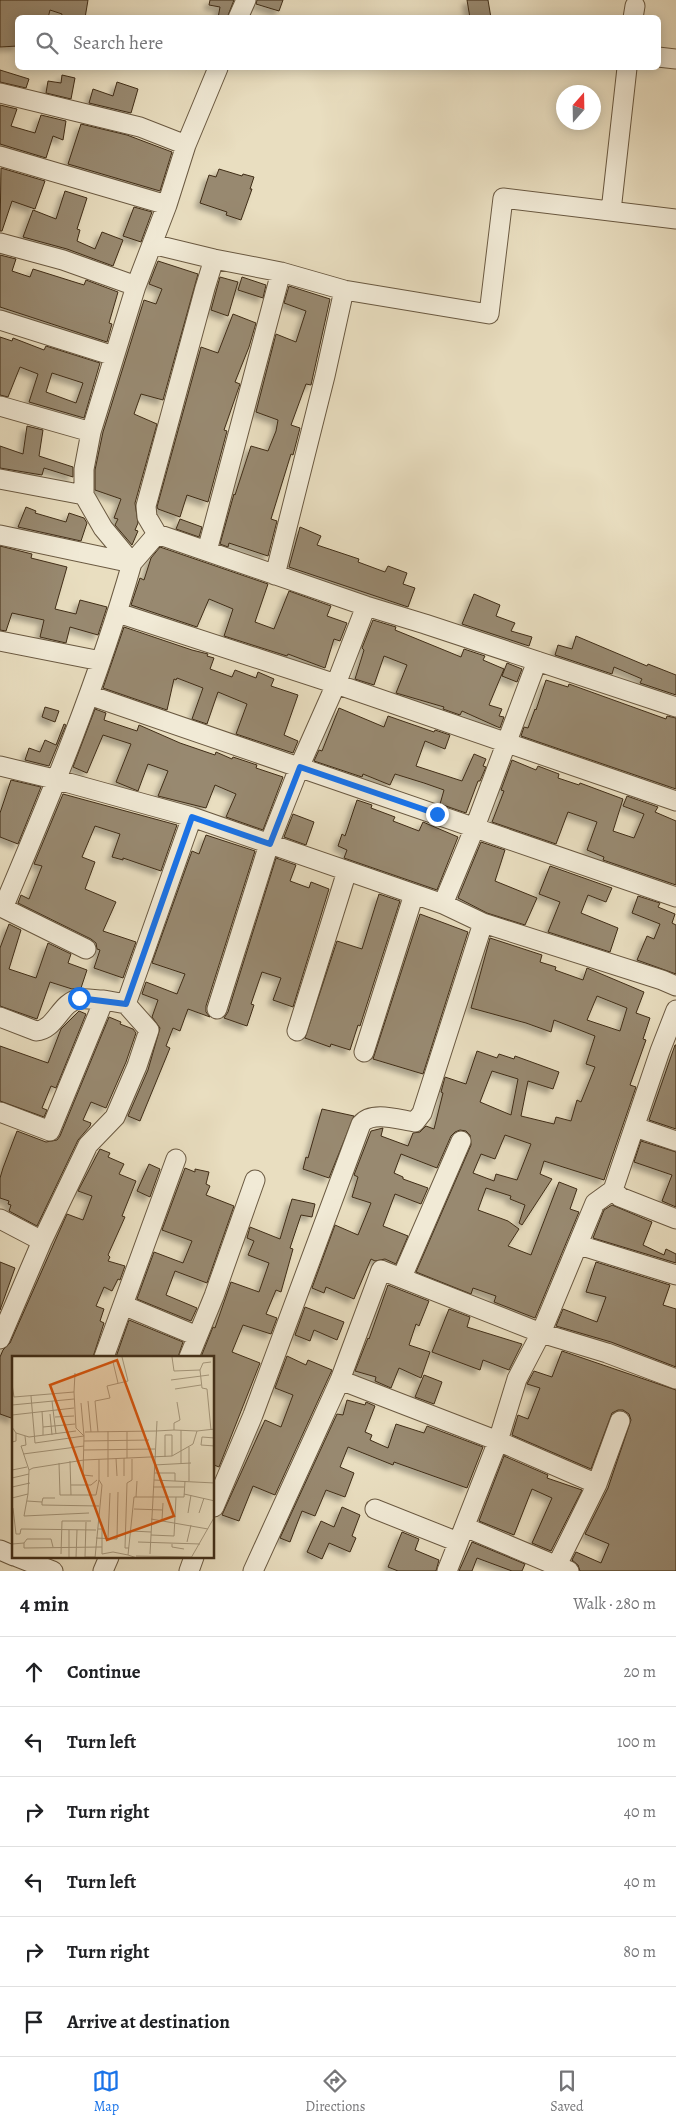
<!DOCTYPE html>
<meta charset="utf-8">
<style>
:root{--surface:#fff;--page:#f6f6f6;--text:#202124;--muted:#757577;--line:#e0e0e0;--accent:#1a73e8}
body{margin:0;font-family:Alegreya,serif;background:var(--page);color:var(--text)}
.compass{position:absolute;left:556px;top:85px;width:45px;height:45px;border-radius:50%;background:var(--surface);box-shadow:0 2px 12px #0003;rotate:20deg}
.stop{position:absolute;width:15px;height:15px;margin:-11px;border:4px solid #1a73e8;border-radius:50%;background:#fff}
.stop.end{background:#1a73e8;border-color:#fff;box-shadow:0 1px 5px #0008}
.list{margin:0;padding:0;list-style:none}
h2{display:flex;justify-content:space-between;align-items:center;height:65px;margin:0;padding:0 20px;font-size:21px}
h2 small{font-size:16px;font-weight:400;color:var(--muted)}
.list li{display:grid;grid-template-columns:32px 1fr auto;gap:15px;align-items:center;box-sizing:border-box;height:70px;padding:0 20px;border-top:1px solid var(--line)}
.list b{display:block;font-size:19px;white-space:nowrap}
.list em{font-size:16px;font-style:normal;color:var(--muted)}
.icon{flex:none;width:28px;height:28px;fill:none;stroke:currentColor;stroke-width:2;stroke-linecap:round;stroke-linejoin:round}
.map{position:relative;flex:none;width:676px;height:1571px;overflow:hidden}
.search{position:absolute;background:var(--surface);box-shadow:0 2px 12px #0003;left:15px;right:15px;top:15px;height:55px;display:flex;align-items:center;gap:12px;box-sizing:border-box;padding:0 18px;border-radius:8px;color:var(--muted);font-size:19px}
.sheet{height:485px;background:var(--surface)}
nav{display:flex;justify-content:space-around;align-items:center;box-sizing:border-box;height:70px;border-top:1px solid var(--line);background:var(--surface);font-size:14px;color:var(--muted)}
nav a{display:grid;justify-items:center;gap:2px}
nav .on{color:var(--accent)}
.map>svg:first-child{display:block}
.building{fill:#98896f;stroke:#402d17;fill-rule:evenodd;filter:url(#shadow)}
.lines{fill:none;stroke-linecap:round;stroke-linejoin:round}
.minor-casing{stroke:#6a5941;stroke-width:21}
.minor{stroke:#f1ead6;stroke-width:19}
.route{stroke:#1a73e8;stroke-width:6}
.inset-road{fill:none;stroke:#a5977c;stroke-width:1}
.view{fill:#d7550d;fill-opacity:0.15;stroke:#d7550d;stroke-width:2.5}
.inset-edge{fill:none;stroke:#402d17;stroke-width:2.5}
</style>
<div class="map">
<svg width="676" height="1571" viewBox="0 0 676 1571">
<defs>
<filter id="shadow"><feDropShadow dx="-4.5" dy="4.5" stdDeviation="2.5" flood-color="#0004"/></filter>
</defs>
<rect width="100%" height="100%" fill="#e9dec0"/>
<filter id="stains"><feTurbulence type="fractalNoise" baseFrequency=".004" numOctaves="4"/><feColorMatrix values="0 0 0 0 .2 0 0 0 0 .09 0 0 0 0 .02 0 0 0 .5 -.17"/></filter>
<radialGradient id="worn" r=".72"><stop offset=".6" stop-color="#630" stop-opacity="0"/><stop offset="1" stop-color="#630" stop-opacity=".3"/></radialGradient>
<!-- building -->
<path class="building" d="M0 0H88L85 18H61L62 14 50 10 48 18H18V46L0 47Z
M210 0H234L227 18H218L220 7 209 5Z
M257 0H283L279 11 256 4Z
M467 0H488L491 18H470Z
M0 70 29 79 26 88 0 82Z
M62 75 75 78 71 99 46 93 48 81 61 83Z
M117 82 138 89 131 113 89 103 93 89 113 96Z
M0 105 17 109 11 126 35 133 41 115 66 121 63 140 53 136 46 158 0 144Z
M81 124 127 135 172 152 160 191 68 164Z
M1 168 45 181 35 209 12 201 2 231H0Z
M219 169 242 176 243 174 254 177 250 189H252L241 220 226 215 227 212 200 203 209 175 216 177Z
M65 191 87 198 77 229 80 230 77 241 95 249 102 232 123 240 113 266 67 249 23 237 33 210 56 219Z
M134 207 152 212 141 242 123 236Z
M0 255 16 259 12 271 30 277 33 269 84 285 86 280 118 292 109 323 112 324 107 342 0 307Z
M158 261 198 274 163 400 141 394 134 414 157 424 135 503 138 523 135 530 138 531 132 545 115 525 118 519 114 518 121 499 95 490V470L103 432 144 300 156 304 162 289 149 284Z
M220 277 238 282 228 316 211 310Z
M242 277 266 285 263 298 238 290Z
M289 286 330 299 311 385 306 384 291 425 300 428 293 455 291 454 271 519 277 521 268 556 229 543 228 547 220 544 234 494 235 495 251 446 268 451 276 431 278 420 256 412 276 334 296 342 306 311 284 303Z
M233 314 256 323 249 347 235 382 240 384 224 430 227 431 208 502 187 495 180 517 158 509 157 507 201 347 218 353Z
M0 337 12 341 13 338 44 350 46 346 100 363 84 418 29 402 38 374 20 367 8 397 0 395ZM52 373 83 383 76 403 46 392Z
M27 426 43 430 39 456 73 467V477L44 468 42 475 0 468V446L23 454Z
M26 507 36 511 35 513 66 522 69 513 84 518 87 523 81 541 18 527Z
M180 519 202 527 199 537 176 529Z
M300 527 321 536 317 545 359 559 358 562 385 572 388 566 407 573 403 584 415 588 408 607 289 567Z
M0 546 32 554 31 558 67 567 55 609 76 614 80 600 107 607 98 635 70 627 66 643 40 637 44 620 12 613 6 631 0 630Z
M160 547 268 584 255 622 274 629 289 591 331 606 327 616 347 623 340 641 334 639 325 668 288 654 287 656 224 636 233 609 209 599 197 627 131 605 140 578 144 580 151 558Z
M474 594 500 605 496 616 515 623 511 631 532 637 529 646 462 624Z
M373 620 396 627 395 630 461 657 464 649 485 656 483 660 504 669 489 705 502 709 499 716 504 717 500 728 462 711 460 715 443 709 444 707 396 693 407 665 384 656 374 685 355 679 364 650 362 648Z
M124 627 192 650 208 654 207 656 214 658 210 669 232 677 235 670 256 678 258 672 274 679 271 686 298 695 284 735 298 741 293 753 236 734 247 704 218 692 207 724 192 719 203 688 177 678 176 680 174 679 167 710 103 688Z
M576 636 647 666 648 664 676 675V695L640 683 642 679 614 667 612 674 555 655 558 645 572 649Z
M507 663 522 669 517 682 502 676Z
M546 680 568 687 569 684 666 719 667 716 676 718V789L521 736 524 727 528 728 535 709 536 710Z
M45 707 59 711 55 722 42 717Z
M339 708 384 727 388 716 434 732 435 730 450 735 445 749 425 741 416 766 462 781 474 754 486 759 483 766 486 767 480 781H478L466 813 440 804 444 790 424 783 395 774 390 785 363 774 362 777 314 761 319 750 322 751Z
M95 709 106 713 104 720 137 731 139 725 180 743 215 755 216 752 232 759 233 757 257 765 256 768 283 777 263 830 226 817 236 794 215 785 206 808 158 796 168 771 148 764 138 791 116 782 131 744 103 735 87 773 73 767Z
M64 724 66 725 49 766 25 760 29 748 40 752 45 740 56 745Z
M512 760 536 770 538 766 559 774 558 778 579 785 580 783 623 799 613 831 634 838 644 814 623 806 627 796 658 807 655 812 676 821V885L603 860 604 857 587 850 597 822 568 812 556 844 492 822 504 791 501 790Z
M11 780 41 787 18 844 0 837V813Z
M63 794 177 825 161 871 123 858V860L112 857 120 834 95 826 82 857 95 862 85 889 116 902 103 931 136 942 123 978 94 968 100 950 97 949 96 943 91 939 18 903 21 895 29 899 42 866 34 864Z
M357 800 372 805 371 808 395 817 393 821 419 831 423 822 458 837 437 890 344 858 347 850 338 846 342 834 345 836Z
M293 814 314 822 306 845 284 837Z
M206 835 255 851 206 1006V1012L210 1017 188 1009 180 1031 173 1028 166 1046 170 1048 140 1121 128 1116 148 1070 160 1028 152 1017 158 1000 142 994 146 982 177 994 185 974 152 963 192 851 199 854Z
M481 842 505 850 495 881 537 898 525 925 487 913 458 898Z
M276 858 296 865 290 881 309 888 311 882 329 889 293 1007 273 1000 281 978 262 972 251 1004 254 1005 247 1026 224 1018 228 1012Z
M550 866 612 888 606 902 588 895 581 913 618 928 610 952 548 932 560 902 539 894Z
M379 894 400 901 360 1026 358 1025 350 1050 331 1044 330 1047 305 1038 337 941 362 949Z
M638 896 660 903 658 907 675 914 672 923 676 925V974L637 960 647 936 654 939 660 924 632 913Z
M420 914 468 932 423 1074 373 1059Z
M9 924 21 930 9 969 36 978 48 943 71 954 68 963 87 970 81 988 72 989 50 982 37 1019 0 1006V948Z
M490 938 542 955 540 962 556 967 555 970 583 980 587 968 644 992 636 1013 650 1018 643 1039 646 1040 630 1085 636 1087 604 1180 544 1161 540 1174 552 1179 522 1225 519 1223 525 1205 510 1199 511 1196 486 1188 478 1210 508 1221 519 1229 508 1246 531 1255 559 1182 577 1189 570 1209 579 1212 535 1318 494 1302 496 1296 473 1288 471 1294 416 1272 471 1145 470 1135 466 1131 460 1130 455 1132 451 1136 437 1168 401 1154 394 1173 403 1177V1179L428 1188 421 1204 395 1194 383 1226 408 1236 396 1264 385 1259 375 1261 371 1259 354 1299 326 1287 324 1293 312 1288 335 1225 358 1235 371 1203 352 1197 358 1177 354 1175 371 1131 383 1128 381 1136 408 1146 413 1133 420 1132 426 1126 434 1129 443 1093 441 1092 445 1077 466 1084 477 1051 497 1058 499 1054 514 1059 515 1056 559 1072 553 1089 528 1081 521 1116 554 1124 556 1117 571 1121 577 1100 581 1102 595 1067 586 1064 595 1036 554 1020 551 1032 526 1023 471 1008ZM597 996 627 1008 620 1031 587 1020ZM492 1071 518 1079 511 1115 480 1102ZM505 1135 531 1144 517 1180 496 1174 494 1181 473 1173 481 1154 495 1159Z
M79 1011 86 1014 56 1088 51 1086 42 1108 47 1110 44 1117 0 1101V1046L48 1063 61 1029Z
M109 1017 121 1022 120 1024 133 1029 136 1033 126 1062 106 1108 91 1102 83 1120 91 1123 90 1126 78 1140 37 1226 9 1211 11 1205 8 1204 9 1201 0 1198V1178L3 1168 17 1131 46 1142 57 1140 60 1136Z
M675 1045H676V1129L649 1120Z
M322 1109 354 1116 329 1178 303 1169 306 1157 308 1158Z
M641 1141 676 1152V1207L662 1201 672 1175 634 1162Z
M100 1149 110 1153 108 1157 124 1164 119 1174 136 1181 122 1216 125 1217 108 1255 110 1257 108 1261 125 1266 120 1280 118 1279 112 1291 104 1287 96 1306 104 1309 100 1321 104 1323 93 1357H14V1419L0 1414V1357L3 1350 10 1343 67 1214 83 1220 92 1196 78 1191Z
M149 1164 160 1169 150 1197 137 1191Z
M185 1168 195 1172V1169L209 1172 206 1184 210 1186 206 1195 234 1206 207 1283 175 1271 166 1295 197 1308 191 1321 137 1299 154 1252 183 1263 192 1241 162 1230Z
M292 1199 315 1204 312 1217 301 1215 290 1248 293 1249 281 1292 276 1290 266 1314 277 1318 271 1334 243 1325 232 1352 260 1363 219 1467 214 1465V1357H201L213 1327 215 1328 231 1282 259 1292 269 1263 248 1255 254 1241 247 1238 250 1227 280 1239Z
M612 1205 652 1222 643 1245 664 1255 666 1249 676 1254V1263L593 1238 604 1210Z
M0 1262 15 1268 0 1310Z
M596 1262 670 1285 663 1305 676 1309V1367L611 1342 556 1326 563 1309 597 1322 606 1297 586 1292Z
M388 1285 429 1301 419 1326 416 1324 409 1345 430 1352 421 1378 399 1368 391 1388 375 1381 376 1377 355 1371 368 1338 369 1339Z
M305 1307 344 1322 337 1340 314 1330 310 1341 295 1335Z
M449 1309 470 1317 467 1327 522 1344 509 1370 483 1360 480 1370 432 1352Z
M129 1320 183 1342 178 1357H116Z
M562 1351 676 1390V1571H580L578 1565 572 1560 576 1552 601 1563 609 1544 585 1534 608 1488 631 1420 629 1414 623 1410H618L612 1413 591 1469 512 1435 518 1415 528 1419 540 1388 527 1384 534 1371 552 1377Z
M287 1356 306 1365 308 1360 332 1370 275 1495 253 1486 239 1521 222 1515 265 1420 281 1427 293 1395 275 1388Z
M424 1375 442 1382 434 1404 415 1397Z
M347 1400 365 1405 366 1402 375 1406 365 1432 372 1435 370 1440 388 1448 396 1424 424 1433 427 1426 483 1447 467 1488 394 1462 393 1465 348 1447 340 1467 354 1473 345 1497 326 1490 315 1516 302 1511 290 1542 280 1538 337 1414 343 1415Z
M504 1456 548 1475 547 1478 582 1490 551 1551 532 1543 552 1498 532 1489 514 1535 479 1521Z
M342 1507 360 1515 352 1536 356 1538 350 1552 329 1543 322 1559 307 1552 321 1521 334 1527Z
M402 1532 419 1539 415 1550 439 1560 436 1571H398L388 1567Z
M472 1542 525 1564 522 1571H512L477 1558 472 1571H459Z"/>
<g class="lines">
<defs>
<path id="minor" d="M238 18 246 0
M633 18 635 6
M658 57 676 59
M0 93 140 127 186 145 167 205 136 286 91 432 84 469V495L103 528 132 563C98 682 51 795 3 908L86 949
M186 145 218 68
M0 156 167 205
M611 211 627 68
M0 243 63 260 136 286
M152 244 214 259 281 272 344 290
M0 320 114 356
M0 406 91 432
M0 479 84 495
M157 534 366 606 425 624 676 707
M0 535 132 563 157 534 147 517 146 506 205 288 214 259
M207 551 281 272
M275 575 325 376 344 290 489 314 503 198 676 219
M118 613 336 684 676 801
M0 641 101 661
M89 695 676 897
M0 766 58 780 192 817 443 904 483 923 662 980 676 986
M443 904 475 827 537 661
M217 1009 269 844 301 763 336 684 366 606
M676 1010 660 1051 613 1190 620 1197 676 1219
M0 1017 36 1031C56 1030 60 1001 80 999 87 998 96 1000 104 1000
M297 1031 347 871
M364 1052 414 894
M0 1112 50 1131 104 1000 126 1004
M635 1127 676 1141
M0 1219 42 1241
M579 1245 676 1275
M402 1277 461 1141
M123 1305 197 1336
M0 1339 42 1241 88 1145 115 1117 137 1066 149 1030 126 1004 192 817
M104 1357 176 1159
M189 1357 214 1296 255 1180
M340 1380 498 1441 597 1484
M214 1507 253 1415 361 1124C372 1110 400 1120 415 1122L422 1113 483 923
M375 1509 458 1542
M465 1527 569 1571
M0 1550 14 1556
M17 1557 53 1571
M557 1565 597 1484 620 1421
M103 1571 109 1557
M189 1571 194 1557
M253 1571 340 1380 381 1270 541 1333 607 1353 676 1379
M447 1571 498 1441 517 1379 541 1333 595 1203 613 1190"/>
</defs>
<!-- minor casing -->
<use href="#minor" class="minor-casing"/>
<!-- minor -->
<use href="#minor" class="minor"/>
</g>
<g class="lines">
<!-- route -->
<path class="route" d="M79 998 126 1004 192 817 270 844 300 767 437 814"/>
</g>
<!-- overview -->
<g transform="translate(12 1356)">
<rect width="202" height="202" fill="#e9dec0"/>
<path class="inset-road" d="M160 1 162 15 188 14M101 6 106 27M159 24 197 19M0 28 2 41 62 36 64 72 72 80 71 119 81 120M163 33 189 29M62 36 63 17M19 40 23 87 72 80 69 47M40 45 44 78M76 45 79 76M0 49 62 43M30 55 31 71M38 58 40 79M0 59 62 52M43 61 62 60M145 65 142 124 203 127M0 71 4 77V85L0 86M162 74 185 75M169 74V107M199 74 195 33 190 32 188 14 191 7 199 6M144 75 162 74V67L168 64 165 46M73 76 144 75M86 76 83 45 98 42 95 30 116 25 110 1M4 77 17 81 64 75M31 79V71L63 68M13 80 14 89 9 90 17 114M203 82 190 81 189 89 203 90M72 85 137 84M177 91V125M72 94 143 93M11 98 72 90M153 101V79H160V100M104 102 105 120M112 102V120M115 102V75M58 105 59 139M47 107 48 139H84L87 124M142 109 179 107M0 114 15 111M142 117H163V125M96 121V75M0 122 17 118M59 129H79L85 124M0 131 18 127M141 131H172M16 138 12 160 77 157M172 138 203 145M124 141 125 125M0 142 16 138 17 114 21 112 72 104 160 100 181 88 185 75 203 73M15 145 30 146V149L87 150M30 146 31 142H43M1 152 4 178H8L9 173 84 174M122 153 151 154M176 157 179 139M187 157 192 142M139 163 196 173M150 164 151 147M74 166 73 201H83M86 173H90V191M120 175 139 176M139 179 162 180 164 141M84 182 105 183 106 136M96 182 98 137M126 186 188 188M175 186 179 169M12 187 15 183H39L41 191M0 188 12 187V192L90 191V198L101 196 116 199M160 188V191L172 193M117 192H113L115 127 120 124V103M49 198 50 165H79M138 198 142 124M124 200 180 201M57 202V174M64 202 65 174M83 202 90 129 87 124V103M125 202 116 199 122 141H172L173 125M179 202 203 160"/>
<path class="view" d="M105 4 162 160 95 184 38 29Z"/>
<rect width="202" height="202" class="inset-edge"/>
</g>
<rect width="100%" height="100%" filter="url(#stains)"/>
<rect width="100%" height="100%" fill="url(#worn)"/>
</svg>
<svg class="compass" viewBox="-18 -18 36 36"><path d="M0-13l5 13h-10z" fill="#e53935"/><path d="M0 13l5-13h-10z" fill="#757577"/></svg>
<div class="stop" style="left:79px;top:998px"></div>
<div class="stop end" style="left:437px;top:814px"></div>
<div class="search"><svg class="icon" aria-label="search" viewBox="0 0 24 24"><circle cx="10" cy="10" r="6"/><path d="M15 15l6 6"/></svg>Search here</div>
</div>
<section class="sheet">
<h2>4 min<small>Walk · 280 m</small></h2>
<ul class="list">
<li><svg class="icon" aria-label="ahead" viewBox="0 0 24 24"><path d="M12 20V5M6 11l6-6 6 6"/></svg><div><b>Continue</b></div><em>20 m</em></li>
<li><svg class="icon" aria-label="left" viewBox="0 0 24 24"><path d="M17 20v-9H6M10 6l-5 5 5 5"/></svg><div><b>Turn left</b></div><em>100 m</em></li>
<li><svg class="icon" aria-label="right" viewBox="0 0 24 24"><path d="M7 20v-9h11M14 6l5 5-5 5"/></svg><div><b>Turn right</b></div><em>40 m</em></li>
<li><svg class="icon" aria-label="left" viewBox="0 0 24 24"><path d="M17 20v-9H6M10 6l-5 5 5 5"/></svg><div><b>Turn left</b></div><em>40 m</em></li>
<li><svg class="icon" aria-label="right" viewBox="0 0 24 24"><path d="M7 20v-9h11M14 6l5 5-5 5"/></svg><div><b>Turn right</b></div><em>80 m</em></li>
<li><svg class="icon" aria-label="arrive" viewBox="0 0 24 24"><path d="M6 21V4h12l-3 4 3 4H6"/></svg><div><b>Arrive at destination</b></div></li>
</ul>
</section>
<nav>
<a class="on"><svg class="icon" aria-label="map" viewBox="0 0 24 24"><path d="M3 6l6-2 6 2 6-2v14l-6 2-6-2-6 2zM9 4v14M15 6v14"/></svg>Map</a>
<a><svg class="icon" aria-label="directions" viewBox="0 0 24 24"><path d="M12 3l9 9-9 9-9-9zM9 14v-3h6M13 9l2 2-2 2"/></svg>Directions</a>
<a><svg class="icon" aria-label="saved" viewBox="0 0 24 24"><path d="M7 4h10v16l-5-4-5 4z"/></svg>Saved</a>
</nav>
